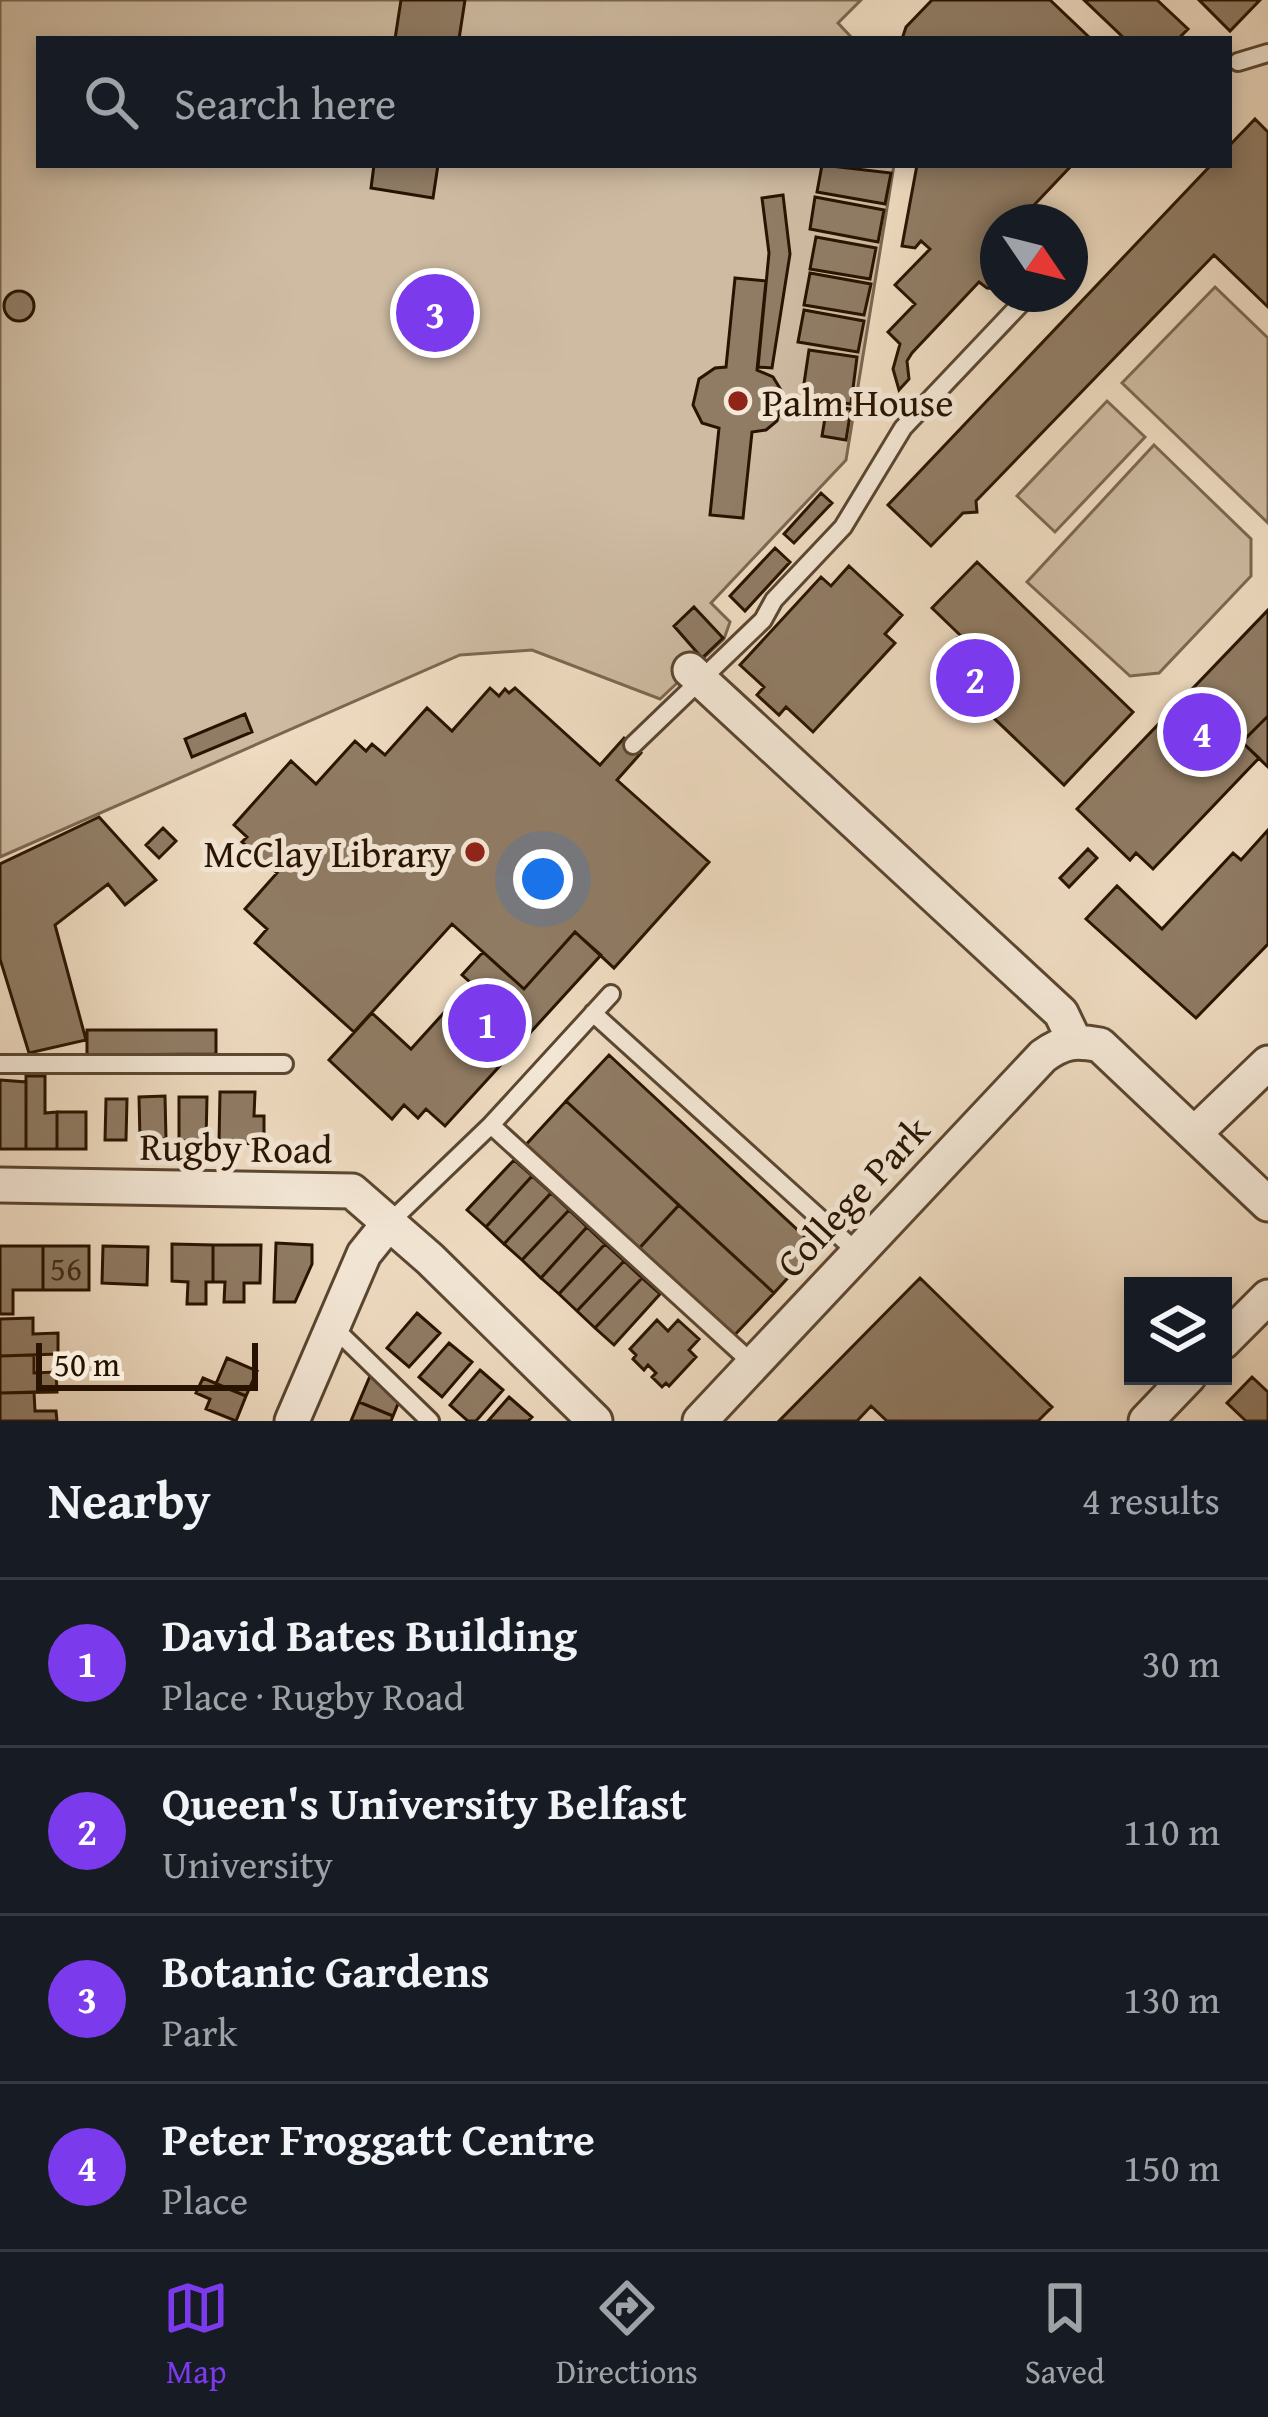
<!DOCTYPE html>
<meta charset="utf-8">
<style>
:root{--surface:#171b24;--page:#20242c;--text:#f1f3f6;--muted:#9ea1a6;--line:#363941;--accent:#7c3aed}
body{margin:0;font-family:"Gentium Book Plus",serif;background:var(--page);color:var(--text)}
.controls{position:absolute;right:36px;bottom:36px;display:grid;overflow:hidden;border-radius:0px;box-shadow:0 6px 18px #0003}
.controls button{width:108px;height:108px;display:grid;place-items:center;padding:0;border:0;border-bottom:3px solid var(--line);background:var(--surface);color:var(--text);font:60px sans-serif}
.compass{position:absolute;left:980px;top:204px;width:108px;height:108px;border-radius:50%;background:var(--surface);box-shadow:0 6px 18px #0003;rotate:125deg}
.scale{position:absolute;left:36px;bottom:30px;width:222px;box-sizing:border-box;padding-left:12px;border:6px solid #281300;border-top:0;font-size:33px;line-height:42px;white-space:nowrap;color:#281300;-webkit-text-stroke:9px #f5e9d8;paint-order:stroke}
.you{position:absolute;left:543px;top:879px;width:42px;height:42px;margin:-30px;border:9px solid #fff;border-radius:50%;background:#1a73e8;box-shadow:0 0 0 18px #1a73e833}
.badge{display:grid;place-items:center;width:78px;height:78px;border-radius:50%;background:var(--accent);color:#fff;font-size:39px;font-weight:700}
.pin{position:absolute;translate:-50% -50%;border:6px solid #fff;box-shadow:0 3px 12px #0006}
.list{margin:0;padding:0;list-style:none}
h2{display:flex;justify-content:space-between;align-items:center;height:156px;margin:0;padding:0 48px;font-size:51px}
h2 small{font-size:39px;font-weight:400;color:var(--muted)}
.list li{display:grid;grid-template-columns:78px 1fr auto;gap:36px;align-items:center;box-sizing:border-box;height:168px;padding:0 48px;border-top:3px solid var(--line)}
.list b{display:block;font-size:45px;white-space:nowrap}
.list p{margin:0;font-size:39px;white-space:nowrap;color:var(--muted)}
.list em{font-size:39px;font-style:normal;color:var(--muted)}
.icon{flex:none;width:66px;height:66px;fill:none;stroke:currentColor;stroke-width:2;stroke-linecap:round;stroke-linejoin:round}
.map{position:relative;flex:none;width:1268px;height:1421px;overflow:hidden}
.search{position:absolute;background:var(--surface);box-shadow:0 6px 18px #0003;left:36px;right:36px;top:36px;height:132px;display:flex;align-items:center;gap:30px;box-sizing:border-box;padding:0 42px;border-radius:0px;color:var(--muted);font-size:45px}
.sheet{height:828px;background:var(--surface)}
nav{display:flex;justify-content:space-around;align-items:center;box-sizing:border-box;height:168px;border-top:3px solid var(--line);background:var(--surface);font-size:33px;color:var(--muted)}
nav a{display:grid;justify-items:center;gap:6px}
nav .on{color:var(--accent)}
.map>svg:first-child{display:block}
.green{fill:#cebba2;stroke:#7b6751;stroke-width:3}
.building{fill:#907c65;stroke:#281300;stroke-width:3}
.lines{fill:none;stroke-linecap:round;stroke-linejoin:round}
.service-casing{stroke:#5a4631;stroke-width:22}
.minor-casing{stroke:#5a4631;stroke-width:39}
.service{stroke:#f5e9d8;stroke-width:16}
.minor{stroke:#f5e9d8;stroke-width:33}
.poi-dot{fill:#8f2418;stroke:#f5e9d8;stroke-width:4.5}
.labels{text-anchor:middle;dominant-baseline:central;stroke-width:10;stroke-linejoin:round;paint-order:stroke}
.number-label{font-size:33px;fill:#422d19}
.poi-label{font-size:39px;fill:#281300;stroke:#f5e9d8;text-anchor:start}
.street-label{font-size:39px;fill:#281300;stroke:#f5e9d8}
</style>
<div class="map">
<svg width="1268" height="1421" viewBox="0 0 1268 1421">
<rect width="100%" height="100%" fill="#f0ddc3"/>
<filter id="stains"><feTurbulence type="fractalNoise" baseFrequency=".00167" numOctaves="4"/><feColorMatrix values="0 0 0 0 .2 0 0 0 0 .09 0 0 0 0 .02 0 0 0 .5 -.17"/></filter>
<radialGradient id="worn" r=".72"><stop offset=".6" stop-color="#630" stop-opacity="0"/><stop offset="1" stop-color="#630" stop-opacity=".3"/></radialGradient>
<!-- green -->
<path class="green" d="M0 0H861L838 23 853 39H39V165H894L846 460 711 603 730 622 724 639 660 699 532 650 460 655 0 857Z
M1215 287 1268 338V523L1122 383Z
M1107 401 1145 437 1055 532 1017 496Z
M1154 445 1251 539V576L1159 673 1130 676 1027 582Z"/>
<!-- building -->
<path class="building" d="M401 0H465L459 39H395Z
M932 0H1050L1091 39H902L906 27Z
M1084 0H1157L1188 29 1178 39H1125Z
M1199 0H1260L1230 31Z
M1255 119 1268 132V307L1214 255 976 501 977 512 963 513 931 546 888 505 1211 165H1229V146Z
M374 165H438L433 198 371 188Z
M822 165 891 173 885 204 817 192Z
M917 165H1072L1018 222H998V243L990 251 998 259V289L987 288 979 282 912 353 907 361 909 379 899 390 893 369 900 344 888 332 915 304 895 285 930 249 921 241 915 248 902 246Z
M783 195 790 254 772 368 758 367 769 253 762 198Z
M815 197 884 210 878 242 810 229Z
M816 237 876 248 870 279 810 269Z
M810 273 871 284 864 315 804 305Z
M735 278 766 281 757 370 773 377 784 395 777 421 766 430 752 432 743 518 710 515 719 428 702 423 693 405 699 379 715 368 726 367Z
M4 306a15 15 0 1 1 30 0a15 15 0 1 1-30 0Z
M804 310 864 321 858 352 798 342Z
M809 350 857 357 851 404 802 397Z
M827 406 851 409 846 440 822 436Z
M821 493 832 503 794 543 784 534Z
M775 548 790 562 745 611 730 596Z
M977 562 1133 712 1064 785 935 662 960 635 932 608Z
M849 566 902 615 885 634 895 643 813 732 786 707 779 715 757 695 764 687 740 665 821 577 831 586Z
M694 607 723 638 702 658 674 626Z
M1268 610V716L1242 742 1259 758 1153 869 1136 853 1130 860 1077 809Z
M490 688 499 696 505 689 509 693 515 688 600 765 624 738 641 753 617 780 709 862 614 968 575 932 524 989 452 924 354 1032 255 943 267 929 245 909 277 873 242 842 247 837 234 825 291 761 316 784 355 741 366 751 372 744 385 755 427 708 452 731Z
M245 714 252 732 192 757 185 739Z
M1268 716V767L1242 742Z
M99 817 156 880 125 905 108 884 55 925 86 1040 29 1053 0 959V864Z
M163 828 176 841 159 858 146 845Z
M1268 830V944L1196 1018 1086 919 1117 886 1162 929 1233 853 1241 860Z
M1088 849 1097 858 1069 887 1060 878Z
M575 932 601 955 445 1126 426 1109 418 1118 404 1105 392 1119 329 1060 372 1013 411 1049 471 983 462 975 483 952 524 989Z
M87 1030H216V1054L87 1055Z
M609 1055 816 1247 774 1293 566 1101Z
M26 1076H45V1113L57 1112V1149H26Z
M0 1080 26 1082V1149H0Z
M220 1092H255L254 1116H264V1144L219 1143Z
M165 1096 166 1139H140L139 1097Z
M179 1097H207L206 1141H179Z
M106 1099H127L126 1140H105Z
M566 1101 679 1205 635 1253 522 1149Z
M57 1112H86V1149H57Z
M514 1160 532 1176 486 1227 467 1210Z
M532 1176 551 1193 504 1244 486 1227Z
M551 1193 569 1210 522 1260 504 1244Z
M679 1205 774 1293 730 1340 635 1253Z
M569 1210 587 1227 541 1278 522 1260Z
M587 1227 605 1244 559 1294 541 1278Z
M276 1243 312 1245V1264L295 1302H274Z
M172 1244 213 1245V1282H206V1304H187L188 1282 172 1281Z
M605 1244 624 1261 577 1311 559 1294Z
M213 1245H261L260 1283H244V1302H224L225 1282H213Z
M0 1246H43V1290H13V1314H0Z
M43 1246H89V1290H43Z
M103 1246 148 1247 147 1285 102 1283Z
M624 1261 642 1278 595 1328 577 1311Z
M642 1278 660 1294 614 1345 595 1328Z
M920 1278 1052 1407 1038 1421H887L871 1406 857 1421H779Z
M417 1313 440 1333 409 1367 387 1348Z
M33 1318V1334L58 1333V1354L0 1356V1319Z
M657 1320 668 1331 678 1320 699 1339 689 1350 696 1357 669 1386 666 1383 662 1387 652 1377 656 1373 648 1365 644 1370 633 1359 636 1355 630 1349Z
M449 1343 472 1362 442 1397 419 1377Z
M34 1355V1373L56 1372 57 1392 0 1393V1356Z
M227 1358 257 1371 246 1396 216 1384Z
M373 1369 400 1399 393 1416 359 1402Z
M480 1370 503 1390 476 1421H468L450 1405Z
M1252 1377 1268 1392V1421H1246L1227 1403Z
M203 1378 246 1396 236 1421 206 1409 210 1399 196 1393Z
M34 1392 35 1411H56L57 1421H0V1393Z
M509 1397 532 1417 528 1421H488Z
M359 1402 393 1416 391 1421H351Z"/>
<g class="lines">
<defs>
<path id="service" d="M1238 62 1268 53
M633 745 763 620 774 600 843 527 903 428 1030 294
M593 1013 857 1252
M0 1064H284
M491 1125 751 1362
M389 1223 491 1125 611 994
M332 1326 430 1421"/>
<path id="minor" d="M690 670 1061 1013 1074 1040
M1194 1134 1268 1063
M0 1185 352 1191 430 1259 595 1421
M1223 1342 1268 1297
M292 1421 364 1254 389 1223
M700 1421 1043 1056C1064 1041 1075 1040 1100 1045L1268 1204
M1146 1421 1189 1376"/>
</defs>
<!-- service casing -->
<use href="#service" class="service-casing"/>
<!-- minor casing -->
<use href="#minor" class="minor-casing"/>
<!-- service -->
<use href="#service" class="service"/>
<!-- minor -->
<use href="#minor" class="minor"/>
</g>
<!-- markers -->
<g class="poi-dot">
<circle cx="738" cy="401" r="12"/>
<circle cx="475" cy="852" r="12"/>
</g>
<g class="labels">
<!-- number labels -->
<g class="number-label">
<text x="66" y="1268">56</text>
</g>
<!-- poi labels -->
<g class="poi-label">
<text x="762" y="401">Palm House</text>
<text x="451" y="852" text-anchor="end">McClay Library</text>
</g>
<!-- street labels -->
<g class="street-label">
<text transform="translate(236 1147) rotate(1)">Rugby Road</text>
<text transform="translate(852 1196) rotate(-47)">College Park</text>
</g>
</g>
<rect width="100%" height="100%" filter="url(#stains)"/>
<rect width="100%" height="100%" fill="url(#worn)"/>
</svg>
<div class="controls">
<button><svg class="icon" aria-label="layers" viewBox="0 0 24 24"><path d="M12 4l9 5-9 5-9-5zM3 14l9 5 9-5"/></svg></button>
</div>
<svg class="compass" viewBox="-18 -18 36 36"><path d="M0-13l5 13h-10z" fill="#e53935"/><path d="M0 13l5-13h-10z" fill="#9ea1a6"/></svg>
<div class="scale">50 m</div>
<div class="you"></div>
<div class="pin badge" style="left:487px;top:1023px">1</div>
<div class="pin badge" style="left:975px;top:678px">2</div>
<div class="pin badge" style="left:435px;top:313px">3</div>
<div class="pin badge" style="left:1202px;top:732px">4</div>
<div class="search"><svg class="icon" aria-label="search" viewBox="0 0 24 24"><circle cx="10" cy="10" r="6"/><path d="M15 15l6 6"/></svg>Search here</div>
</div>
<section class="sheet">
<h2>Nearby<small>4 results</small></h2>
<ul class="list">
<li><span class="badge">1</span><div><b>David Bates Building</b><p>Place · Rugby Road</p></div><em>30 m</em></li>
<li><span class="badge">2</span><div><b>Queen's University Belfast</b><p>University</p></div><em>110 m</em></li>
<li><span class="badge">3</span><div><b>Botanic Gardens</b><p>Park</p></div><em>130 m</em></li>
<li><span class="badge">4</span><div><b>Peter Froggatt Centre</b><p>Place</p></div><em>150 m</em></li>
</ul>
</section>
<nav>
<a class="on"><svg class="icon" aria-label="map" viewBox="0 0 24 24"><path d="M3 6l6-2 6 2 6-2v14l-6 2-6-2-6 2zM9 4v14M15 6v14"/></svg>Map</a>
<a><svg class="icon" aria-label="directions" viewBox="0 0 24 24"><path d="M12 3l9 9-9 9-9-9zM9 14v-3h6M13 9l2 2-2 2"/></svg>Directions</a>
<a><svg class="icon" aria-label="saved" viewBox="0 0 24 24"><path d="M7 4h10v16l-5-4-5 4z"/></svg>Saved</a>
</nav>
